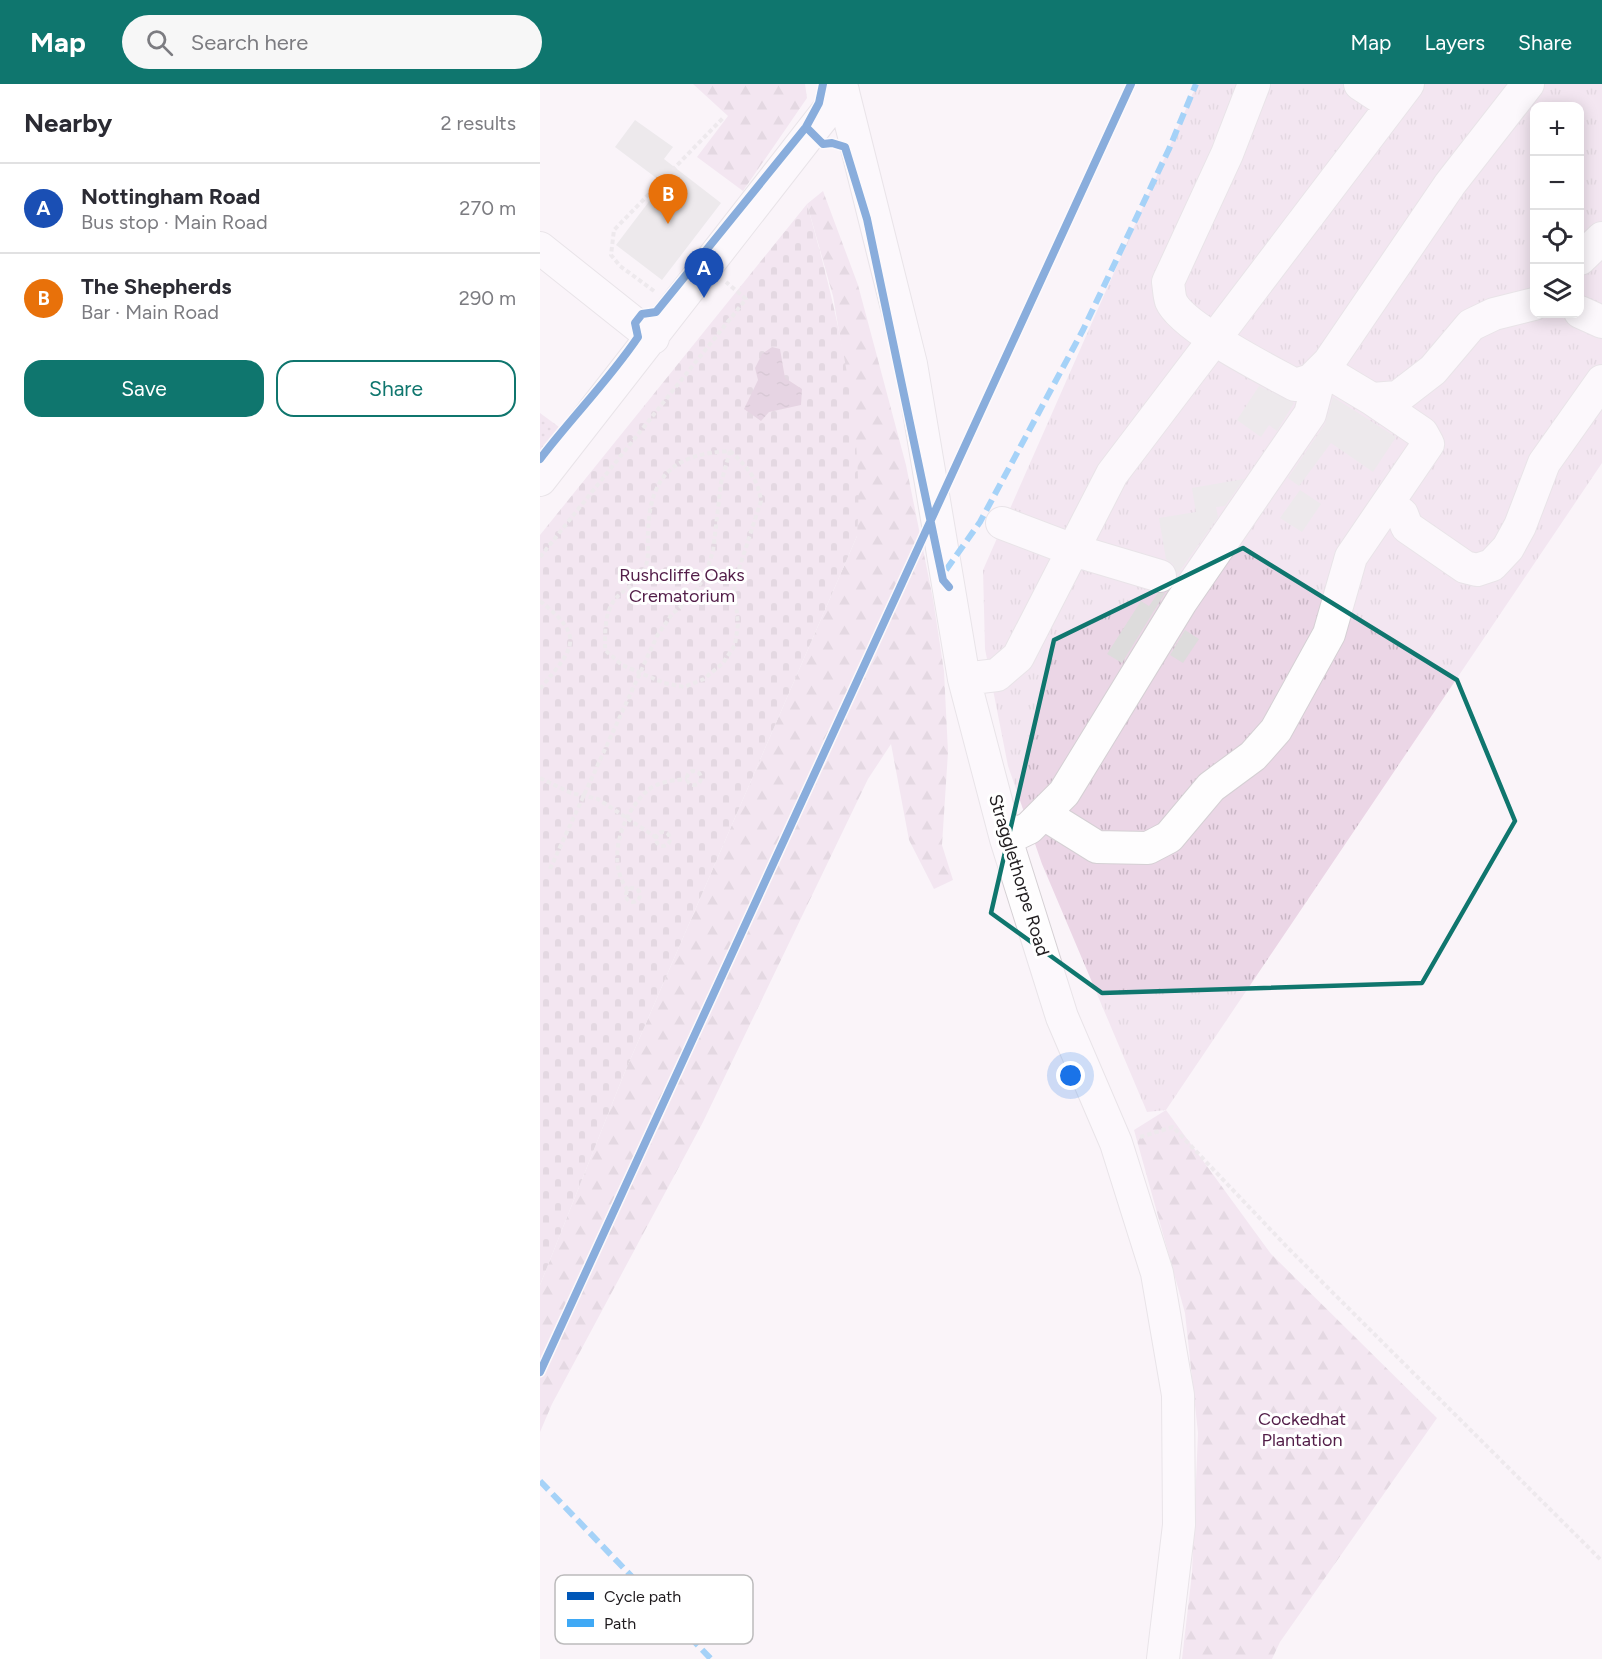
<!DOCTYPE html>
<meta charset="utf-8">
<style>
:root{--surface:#fff;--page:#f7f7f7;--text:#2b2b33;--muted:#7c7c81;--line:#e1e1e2;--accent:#0f766e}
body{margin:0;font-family:Figtree,sans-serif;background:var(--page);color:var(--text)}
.controls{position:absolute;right:18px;top:18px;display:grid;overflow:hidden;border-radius:12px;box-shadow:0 3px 15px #0003}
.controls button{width:54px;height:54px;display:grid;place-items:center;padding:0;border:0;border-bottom:2px solid var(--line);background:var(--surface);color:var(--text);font:30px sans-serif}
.you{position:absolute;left:531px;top:992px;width:21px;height:21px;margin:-15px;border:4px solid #fff;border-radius:50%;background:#1a73e8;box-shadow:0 0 0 9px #1a73e833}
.badge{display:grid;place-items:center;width:39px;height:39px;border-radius:50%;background:var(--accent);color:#fff;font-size:20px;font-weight:700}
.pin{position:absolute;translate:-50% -50px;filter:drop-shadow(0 2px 3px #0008)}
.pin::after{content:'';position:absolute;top:32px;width:21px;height:18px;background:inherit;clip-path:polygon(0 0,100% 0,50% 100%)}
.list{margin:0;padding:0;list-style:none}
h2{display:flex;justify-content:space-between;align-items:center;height:78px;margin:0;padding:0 24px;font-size:26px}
h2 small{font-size:20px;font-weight:400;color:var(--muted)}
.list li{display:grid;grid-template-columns:39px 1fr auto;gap:18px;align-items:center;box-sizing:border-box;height:90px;padding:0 24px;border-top:2px solid var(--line)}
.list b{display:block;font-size:22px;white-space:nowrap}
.list p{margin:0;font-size:20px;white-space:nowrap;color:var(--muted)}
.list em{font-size:20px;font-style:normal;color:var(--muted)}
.actions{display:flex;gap:12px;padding:18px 24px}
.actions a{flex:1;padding:14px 0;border:2px solid var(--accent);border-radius:18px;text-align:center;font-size:21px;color:var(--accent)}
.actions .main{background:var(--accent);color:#fff}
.icon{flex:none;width:33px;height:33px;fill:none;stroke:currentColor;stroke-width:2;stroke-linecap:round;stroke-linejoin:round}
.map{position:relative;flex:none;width:1062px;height:1575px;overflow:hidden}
header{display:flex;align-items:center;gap:36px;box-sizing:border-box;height:84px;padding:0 30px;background:var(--accent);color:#fff}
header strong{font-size:28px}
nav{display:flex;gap:33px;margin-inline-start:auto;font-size:21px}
.search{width:420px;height:54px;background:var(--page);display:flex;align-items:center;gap:15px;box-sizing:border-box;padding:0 21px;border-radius:33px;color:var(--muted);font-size:22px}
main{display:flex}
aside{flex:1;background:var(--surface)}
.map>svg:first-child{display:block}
.grass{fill:url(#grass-dots)}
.forest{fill:url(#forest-firs)}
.cemetery{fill:url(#cemetery-stones)}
.park{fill:url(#park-tufts);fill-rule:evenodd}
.water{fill:url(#water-ripples)}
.building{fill:#dddcdc}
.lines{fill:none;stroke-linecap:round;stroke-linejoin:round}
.minor-casing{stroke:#d5d0d4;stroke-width:34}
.path{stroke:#dfdcde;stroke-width:4;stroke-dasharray:4.5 3;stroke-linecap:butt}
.minor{stroke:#fefdfe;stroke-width:32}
.quiet{stroke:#3fa9f5;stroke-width:6;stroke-dasharray:12 6;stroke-linecap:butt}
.cycleway-casing{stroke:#fff;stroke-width:11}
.cycleway{stroke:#0057b8;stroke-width:8}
.marked{fill:none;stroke:#0f766e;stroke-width:4.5;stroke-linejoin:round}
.labels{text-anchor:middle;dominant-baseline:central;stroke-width:6;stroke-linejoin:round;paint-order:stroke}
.park-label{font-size:18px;fill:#521d48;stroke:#fff}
.street-label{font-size:18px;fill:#1f1b1e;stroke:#fff}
.key{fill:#fff;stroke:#bcbbbc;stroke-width:1.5}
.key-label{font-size:16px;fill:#1f1b1e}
</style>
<header>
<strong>Map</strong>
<div class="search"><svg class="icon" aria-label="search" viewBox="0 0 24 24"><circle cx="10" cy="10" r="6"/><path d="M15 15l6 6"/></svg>Search here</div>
<nav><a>Map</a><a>Layers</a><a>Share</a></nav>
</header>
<main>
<aside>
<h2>Nearby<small>2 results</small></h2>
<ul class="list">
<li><span class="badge" style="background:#1a4fb4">A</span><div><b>Nottingham Road</b><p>Bus stop · Main Road</p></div><em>270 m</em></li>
<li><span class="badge" style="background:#e8710a">B</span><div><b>The Shepherds</b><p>Bar · Main Road</p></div><em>290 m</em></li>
</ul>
<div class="actions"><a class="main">Save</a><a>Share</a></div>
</aside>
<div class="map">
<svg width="1062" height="1575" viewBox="0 0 1062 1575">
<defs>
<pattern id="grass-dots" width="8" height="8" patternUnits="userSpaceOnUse" patternTransform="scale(1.5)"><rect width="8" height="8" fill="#ebd6e6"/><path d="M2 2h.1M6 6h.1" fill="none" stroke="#c9b7c5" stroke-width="1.8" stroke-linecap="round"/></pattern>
<pattern id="forest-firs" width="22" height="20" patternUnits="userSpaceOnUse" patternTransform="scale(1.5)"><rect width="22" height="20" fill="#ebd6e6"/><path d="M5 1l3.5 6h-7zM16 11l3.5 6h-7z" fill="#c9b7c5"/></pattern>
<pattern id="cemetery-stones" width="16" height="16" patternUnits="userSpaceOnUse" patternTransform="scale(1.5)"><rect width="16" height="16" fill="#ebd6e6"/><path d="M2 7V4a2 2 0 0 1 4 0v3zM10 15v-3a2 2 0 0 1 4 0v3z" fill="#c9b7c5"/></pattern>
<pattern id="park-tufts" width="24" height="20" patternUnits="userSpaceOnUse" patternTransform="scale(1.5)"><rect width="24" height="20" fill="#ebd6e6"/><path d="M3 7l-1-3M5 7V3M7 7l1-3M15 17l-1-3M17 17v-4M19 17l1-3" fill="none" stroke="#c9b7c5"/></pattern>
<pattern id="water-ripples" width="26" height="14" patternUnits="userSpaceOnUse" patternTransform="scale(1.5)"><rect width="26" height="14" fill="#ceaec7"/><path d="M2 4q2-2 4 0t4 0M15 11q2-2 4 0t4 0" fill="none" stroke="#b095aa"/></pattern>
</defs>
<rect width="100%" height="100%" fill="#faf4f9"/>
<!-- grass -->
<path class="grass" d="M0 329 19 343 0 367Z"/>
<!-- forest -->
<path class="forest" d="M153 0H265L267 14 203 107 157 73 188 32Z
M283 107 318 201 366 381 393 515 404 587 408 668 402 761 413 796 394 805 369 756 351 660 328 695 163 1038 12 1320 0 1348V1201L84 990 317 452 308 301 293 212 267 120Z
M626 1026 731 1170 897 1334 740 1558 732 1575H642L652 1489 658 1349 645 1229 594 1046Z"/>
<!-- cemetery -->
<path class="cemetery" d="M267 120C297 227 325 341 317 452L84 990 0 1201V451Z"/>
<!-- park -->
<path class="park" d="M657 0H1062V379L626 1026 607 1028 502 780 468 682 445 565 443 486ZM994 22H1040V230H994Z"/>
<!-- water -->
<path class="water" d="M232 263 240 265 245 294 262 305 261 321 229 328 221 337 204 325 218 296 215 284 222 270Z"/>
<!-- building -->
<path class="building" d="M95 36 133 63 124 75 181 119 122 196 76 161 123 99 75 63Z
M719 302 754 319 737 347 729 341 721 353 697 336Z
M793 313 856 353 833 388 791 359 759 402 748 394 785 340Z
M704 395 685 422 676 423 678 433 637 491 633 480 626 475 619 434 656 428 652 404Z
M760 406 781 420 762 448 740 434Z
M618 509H625L582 579 567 570 601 517 609 522Z
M645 546 659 555 643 579 630 571Z"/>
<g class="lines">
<defs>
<path id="minor" d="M301 0 371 280 424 595 466 755 522 933 576 1059 617 1189 638 1311 639 1441 623 1575
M714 0 687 70 628 198C629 204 629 211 631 217 642 243 728 286 755 301L771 296 789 278 910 100 988 0
M820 0 852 21
M0 164 113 254
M1040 175 1062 154
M1040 228 1062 238
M0 396 303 7
M848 419 862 430 867 443 925 483 937 486 952 481 968 464 980 442 1004 379 1062 297
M462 439 533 466 620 492
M424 595 457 591 478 573 572 390 868 0
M504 730 557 763 608 764 629 753 671 703 713 672 736 646 789 550 811 473 888 360 882 349 832 315
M466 755 489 744 524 709 641 518 770 330 782 285 832 315 858 313 893 286 931 241 954 230 994 220"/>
</defs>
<!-- minor casing -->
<use href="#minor" class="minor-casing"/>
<!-- path -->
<path class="path" d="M114 207 80 182 71 171 74 146 183 34
M190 367C207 382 218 395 221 417L194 500 198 540 195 561 183 579 164 595 144 603 124 599 82 581 65 566C65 549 64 526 77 513 86 504 100 497 105 484 110 472 107 460 108 448 110 390 135 370 190 367Z
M0 473 206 215 186 198
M0 517C47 554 33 564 0 605
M147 694a7 7 0 1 1 14 0a7 7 0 1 1-14 0Z
M0 694 31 709 58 715 117 754
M116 755a7 7 0 1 1 14 0a7 7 0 1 1-14 0Z
M10 785 117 552 132 530 151 514 165 492 173 467 181 399 190 367
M86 811a7 7 0 1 1 14 0a7 7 0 1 1-14 0Z
M88 806C65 778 82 729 107 707 117 698 134 696 147 695
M600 1053 633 1043 748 1164 1062 1477"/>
<!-- minor -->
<use href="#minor" class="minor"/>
<!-- quiet -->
<path class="quiet" d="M406 486 440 438 543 246 629 65 656 0
M0 1397 171 1575"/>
<defs>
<path id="cycleway" d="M266 43 283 60 292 59 305 63 327 135 403 496 409 503
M0 375C32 333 69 296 98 253L95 239 102 230 116 228 266 43 279 19 283 0
M0 1288 591 0"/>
</defs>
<!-- cycleway casing -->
<use href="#cycleway" class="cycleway-casing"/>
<!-- cycleway -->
<use href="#cycleway" class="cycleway"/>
</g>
<!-- marked area -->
<path d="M0 0H1062V1575H0ZM703 464 917 596 975 737 882 899 562 909 451 829 514 556Z" fill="#faf4f9" fill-opacity=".55" fill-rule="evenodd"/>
<path class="marked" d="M703 464 917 596 975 737 882 899 562 909 451 829 514 556Z"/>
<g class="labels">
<!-- park labels -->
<g class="park-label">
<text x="142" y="491">Rushcliffe Oaks<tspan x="142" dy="21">Crematorium</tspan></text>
<text x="762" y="1335">Cockedhat<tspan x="762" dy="21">Plantation</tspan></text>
</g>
<!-- street labels -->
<g class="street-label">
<text transform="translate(479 791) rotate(73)">Stragglethorpe Road</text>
</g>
</g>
<!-- legend -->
<rect x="15" y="1491" width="198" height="69" rx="9" class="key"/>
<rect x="27" y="1508" width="27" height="8" fill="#0057b8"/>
<rect x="27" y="1535" width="27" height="8" fill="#3fa9f5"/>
<g class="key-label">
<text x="64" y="1518">Cycle path</text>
<text x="64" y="1545">Path</text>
</g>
</svg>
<div class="controls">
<button>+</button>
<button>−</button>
<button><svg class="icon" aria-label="locate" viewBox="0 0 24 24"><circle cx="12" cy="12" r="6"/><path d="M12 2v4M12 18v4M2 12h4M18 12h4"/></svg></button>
<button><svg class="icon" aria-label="layers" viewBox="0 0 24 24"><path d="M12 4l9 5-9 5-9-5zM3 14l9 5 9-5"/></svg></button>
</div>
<div class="you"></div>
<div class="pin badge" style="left:164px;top:214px;background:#1a4fb4">A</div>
<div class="pin badge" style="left:128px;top:140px;background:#e8710a">B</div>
</div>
</main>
